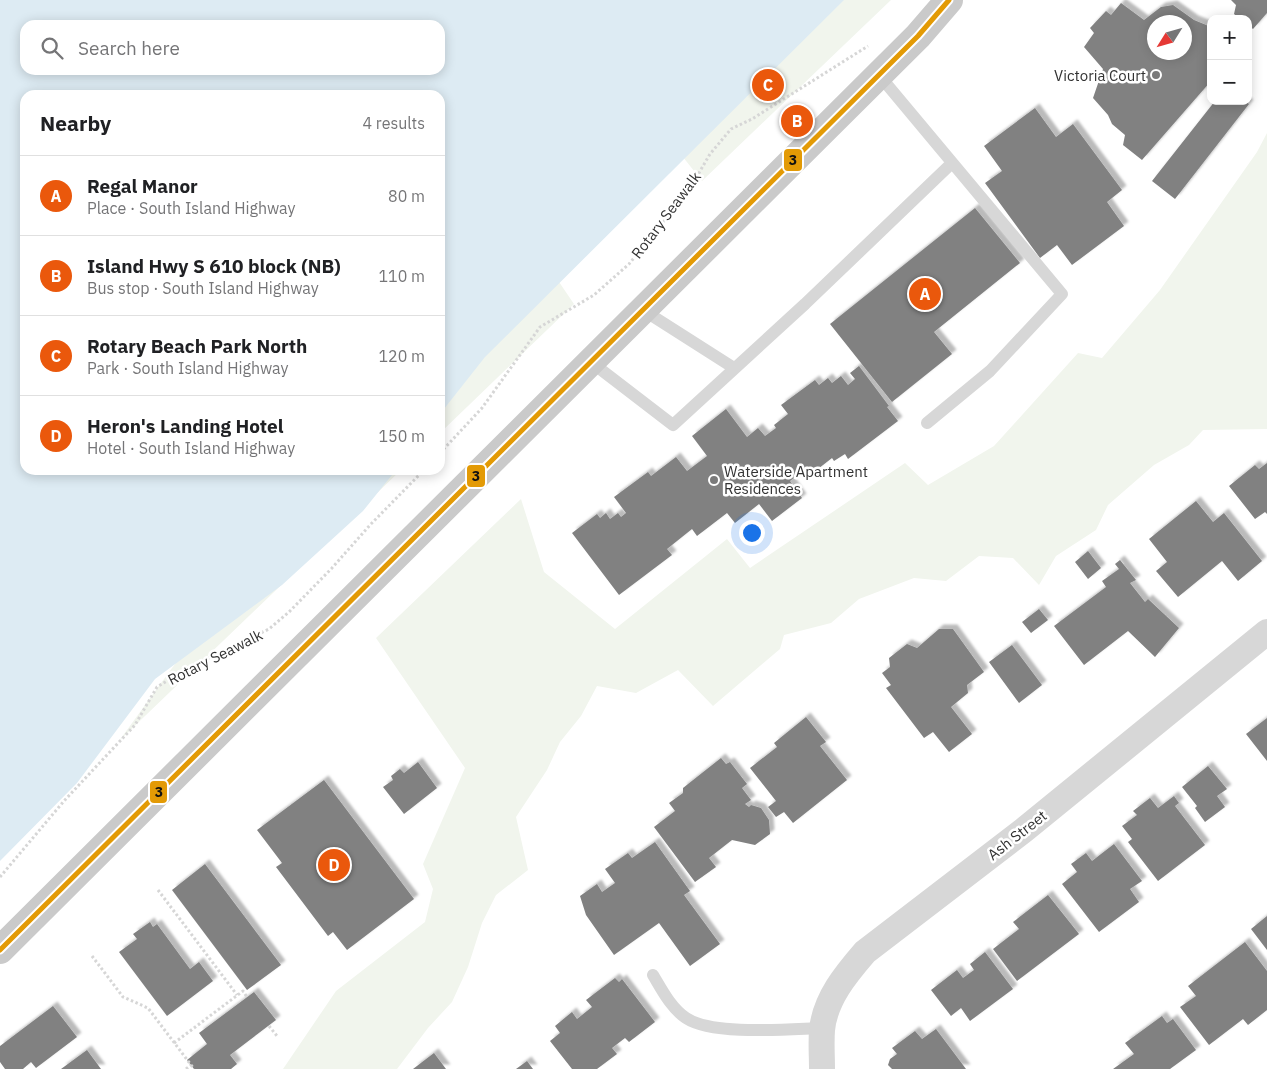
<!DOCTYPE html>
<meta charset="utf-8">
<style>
:root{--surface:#fff;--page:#f6f6f6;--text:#202124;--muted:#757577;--line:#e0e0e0;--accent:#ea580c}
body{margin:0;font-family:"IBM Plex Sans",sans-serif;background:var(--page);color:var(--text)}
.controls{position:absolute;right:15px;top:15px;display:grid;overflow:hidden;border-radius:10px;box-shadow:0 2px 12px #0003}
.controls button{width:45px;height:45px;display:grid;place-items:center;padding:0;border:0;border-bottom:1px solid var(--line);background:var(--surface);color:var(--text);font:25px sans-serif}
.compass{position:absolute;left:1147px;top:15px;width:45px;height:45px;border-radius:50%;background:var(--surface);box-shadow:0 2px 12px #0003;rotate:233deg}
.you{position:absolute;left:751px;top:532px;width:18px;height:18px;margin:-12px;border:4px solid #fff;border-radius:50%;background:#1a73e8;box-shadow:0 0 0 8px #1a73e833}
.badge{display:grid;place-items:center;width:32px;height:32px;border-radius:50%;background:var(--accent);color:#fff;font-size:16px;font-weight:700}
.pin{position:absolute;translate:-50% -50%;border:2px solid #fff;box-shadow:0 1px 5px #0006}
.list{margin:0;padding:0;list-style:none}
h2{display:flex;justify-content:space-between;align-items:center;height:65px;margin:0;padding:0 20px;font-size:21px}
h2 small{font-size:16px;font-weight:400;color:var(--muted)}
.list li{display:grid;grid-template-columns:32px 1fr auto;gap:15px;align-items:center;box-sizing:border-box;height:80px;padding:0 20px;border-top:1px solid var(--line)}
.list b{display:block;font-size:19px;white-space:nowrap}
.list p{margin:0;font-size:16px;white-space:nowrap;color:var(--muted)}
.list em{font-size:16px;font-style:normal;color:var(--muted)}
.icon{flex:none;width:28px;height:28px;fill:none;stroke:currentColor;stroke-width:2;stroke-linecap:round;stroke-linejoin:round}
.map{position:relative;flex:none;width:1267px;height:1069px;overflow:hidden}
.search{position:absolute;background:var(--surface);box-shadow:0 2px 12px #0003;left:20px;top:20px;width:425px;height:55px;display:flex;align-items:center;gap:12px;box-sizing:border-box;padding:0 18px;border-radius:15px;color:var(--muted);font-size:19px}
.panel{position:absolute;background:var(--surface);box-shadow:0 2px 12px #0003;left:20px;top:90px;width:425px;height:385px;border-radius:15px}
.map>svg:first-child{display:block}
.green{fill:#f1f5ed}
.water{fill:#ddebf3;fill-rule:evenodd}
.building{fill:#818181;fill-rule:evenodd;filter:url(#shadow)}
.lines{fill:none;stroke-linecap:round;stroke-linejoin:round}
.path{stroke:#d6d6d6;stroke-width:3;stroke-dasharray:2.5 2.5;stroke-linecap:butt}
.lane{stroke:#d7d7d7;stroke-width:12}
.street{stroke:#d7d7d7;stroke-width:26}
.primary{stroke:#cacaca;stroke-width:28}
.bus-1-casing{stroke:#fff;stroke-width:9}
.bus-1{stroke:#e39a05;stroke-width:5}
.poi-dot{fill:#7a7a7a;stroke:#fff;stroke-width:2}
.labels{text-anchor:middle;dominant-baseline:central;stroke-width:5;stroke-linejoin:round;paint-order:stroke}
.poi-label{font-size:15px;fill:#333;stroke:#fff;text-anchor:end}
.street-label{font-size:15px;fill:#333;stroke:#fff}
.line-badge{stroke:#fff;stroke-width:2}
.pale-badge-label{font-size:14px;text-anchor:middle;font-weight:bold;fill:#111}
</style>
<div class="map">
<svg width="1267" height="1069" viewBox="0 0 1267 1069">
<defs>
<filter id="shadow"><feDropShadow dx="4.5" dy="-4.5" stdDeviation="1" flood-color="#0004"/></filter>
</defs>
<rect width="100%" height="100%" fill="#fff"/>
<!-- green -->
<path class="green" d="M832 0H891L702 181 671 142Z
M1267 133V429L1203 430 1189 445 1154 465 1108 505 1096 530 1056 556 1039 585 1013 558 979 556 946 581 914 578 859 599 831 623 784 635 780 649 713 706 678 670 636 693 597 686 581 716 560 742 547 770 516 817 528 870 496 895 482 923 468 967 452 1002 428 1028 397 1069H283L336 991 425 922 433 889 423 864 465 768 376 638 521 499 544 572 615 629 727 539 750 568 905 463 928 485 994 446 1078 353 1102 358 1160 290 1257 152Z
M540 254 574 304 440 433V373Z
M362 470H401L119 741 172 668 192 643Z"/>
<!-- water -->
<path class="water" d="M0 0H844L485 357 440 414V95H25V470H396L363 511 282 585 155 679 77 783 0 861ZM25 25H440V70H25Z"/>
<!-- building -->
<path class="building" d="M1231 0H1267V13L1253 29 1248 25V19H1240L1234 14 1236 5Z
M1121 3 1144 20 1161 7 1173 5 1194 20 1211 27V81L1142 160 1123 145 1125 135 1112 124 1108 115 1093 98 1103 69 1084 47 1094 33 1090 28 1106 11 1111 15ZM1154 22H1184V52H1154Z
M1215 101H1245L1249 104 1175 199 1152 181Z
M1035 108 1056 137 1073 124 1122 190 1107 202 1124 226 1072 265 1057 245 1040 258 985 183 1002 171 984 146Z
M975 208 1020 263 934 332 952 354 892 402 830 324Z
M859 366 889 406 887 407 898 421 848 459 845 454 834 461 832 458 805 479 800 473 790 481 802 498 772 521 759 504 735 523 727 513 697 536 692 529 667 549 672 555 619 595 572 533 597 514 600 518 606 513 610 519 618 513 621 517 626 513 614 497 648 472 651 476 676 457 687 471 707 456 692 436 726 409 747 437 758 428 765 436 776 428 774 425 788 414 781 405 815 380 819 385 828 378 832 383 841 376 848 385 855 379 850 373Z
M1267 463V514L1265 512 1255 519 1229 486 1255 465 1259 469Z
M1196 501 1213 522 1224 513 1262 561 1238 581 1222 561 1178 597 1156 571 1167 562 1149 539Z
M1088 551 1101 568 1088 579 1075 562Z
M1120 560 1136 580 1130 583 1145 602 1148 599 1179 628 1155 657 1128 631 1084 665 1054 626 1106 587 1102 581 1119 569 1115 564Z
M1039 609 1048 620 1031 633 1022 622Z
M939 629H953L984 672 967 685 968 693 951 707 972 734 949 752 933 732 924 738 886 688 891 685 882 673 890 667 889 658 907 644 917 648Z
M1012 645 1042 685 1019 703 989 662Z
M806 717 826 742 820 746 847 780 793 823 784 812 776 817 768 807 776 801 750 768 777 747 774 743Z
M1267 718V761L1246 734Z
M721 758 726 764 730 762 747 784 742 788 751 800 745 804 749 807 751 805 761 808 769 820 770 834 755 845 732 840 709 858 716 867 695 882 654 827 675 811 669 803 683 793V788Z
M418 762 437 788 404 814 383 787 393 780 391 776 400 769 404 773Z
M1208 766 1227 789 1217 796 1225 807 1205 822 1195 808 1197 806 1182 787Z
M324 780 414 899 347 950 333 932 328 936 276 867 282 863 257 830Z
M1174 796 1179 803 1175 806 1205 845 1158 881 1128 842 1132 839 1122 826 1137 815 1133 811 1150 798 1158 808Z
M655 842 690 891 684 895 720 944 690 966 659 923 614 955 586 915 580 896 597 884 602 892 615 883 605 869 628 853 632 858Z
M1114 844 1142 881 1130 889 1139 902 1099 932 1062 884 1077 872 1071 864 1086 853 1092 861Z
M205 864 281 965 247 990 172 890Z
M1048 895 1079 934 1017 981 993 949 1019 929 1013 922Z
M1267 916V950L1251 929Z
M150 922 153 927 157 924 190 969 199 962 213 981 167 1016 119 952 137 939 133 934Z
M1245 942 1267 971V1010L1248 1025 1243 1019 1209 1045 1180 1007 1196 996 1188 986Z
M985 952 1013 989 970 1021 961 1008 951 1016 931 990 957 970 963 978 974 970 970 964Z
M615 978 619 982 622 979 655 1022 629 1042 625 1038 612 1048 617 1054 597 1069H572L550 1041 560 1033 555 1026 572 1012 577 1019 592 1007 586 1000Z
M254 992 276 1020 230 1055 237 1064 231 1069H194L187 1060 207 1044 199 1033Z
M53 1006 77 1037 36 1068 31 1062 23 1069H5L0 1062V1046Z
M1162 1016 1167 1023 1173 1019 1196 1050 1170 1069H1113L1134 1054 1125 1043Z
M936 1029 966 1069H892L888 1065 890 1059 897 1054 892 1048 915 1031 922 1039Z
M87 1050 101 1069H61Z
M434 1053 446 1069H413Z
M527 1061 533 1069H516Z"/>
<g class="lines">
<!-- path -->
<path class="path" d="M440 453 482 408 540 327 594 295 629 264 689 190 710 154 731 129 752 119 868 46
M0 877 64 801 135 725 157 687 188 668 269 629 289 612 332 568 370 525 424 470
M158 890 237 995
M92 956 123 997 148 1008 194 1069
M269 1026 277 1036
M174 1043 243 991 247 997
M186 1069 191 1065"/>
<!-- lane -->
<path class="lane" d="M879 75 1062 294 990 371 927 423
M643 310 734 368
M591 362 673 425 805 304 952 163
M653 975C662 990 671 1008 686 1018 713 1036 789 1029 822 1028"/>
<!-- street -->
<path class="street" d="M822 1069C822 1056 821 1043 822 1030 825 999 846 974 865 952L1024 830 1267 632"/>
<!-- primary -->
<path class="primary" d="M0 950 918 36 949 0"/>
<defs>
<path id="bus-1" d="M0 950 918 36 949 0"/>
</defs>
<!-- bus-1 casing -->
<use href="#bus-1" class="bus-1-casing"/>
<!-- bus-1 -->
<use href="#bus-1" class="bus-1"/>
</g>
<!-- markers -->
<g class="poi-dot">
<circle cx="1156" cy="75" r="5"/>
<circle cx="714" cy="480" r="5"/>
</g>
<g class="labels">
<!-- poi labels -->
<g class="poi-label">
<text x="1146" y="75">Victoria Court</text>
<text x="724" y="471" text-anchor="start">Waterside Apartment<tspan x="724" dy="17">Residences</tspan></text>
</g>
<!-- street labels -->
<g class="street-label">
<text transform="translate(666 215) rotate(-53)">Rotary Seawalk</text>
<text transform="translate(215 657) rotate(-27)">Rotary Seawalk</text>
<text transform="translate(1017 835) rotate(-38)">Ash Street</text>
</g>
</g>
<g class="line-badge">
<rect x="783" y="148" width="20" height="24" rx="5" fill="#e39a05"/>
<rect x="466" y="464" width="20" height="24" rx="5" fill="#e39a05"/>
<rect x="149" y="780" width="19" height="24" rx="5" fill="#e39a05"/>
</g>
<g class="pale-badge-label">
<text x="793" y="165">3</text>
<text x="476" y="481">3</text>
<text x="159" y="797">3</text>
</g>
</svg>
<div class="controls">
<button>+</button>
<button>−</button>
</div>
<svg class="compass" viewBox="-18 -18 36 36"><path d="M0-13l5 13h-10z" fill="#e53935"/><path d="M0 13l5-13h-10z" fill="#757577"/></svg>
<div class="you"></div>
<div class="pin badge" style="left:925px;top:294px">A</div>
<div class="pin badge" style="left:797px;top:121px">B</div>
<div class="pin badge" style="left:768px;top:85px">C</div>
<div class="pin badge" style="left:334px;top:865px">D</div>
<div class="search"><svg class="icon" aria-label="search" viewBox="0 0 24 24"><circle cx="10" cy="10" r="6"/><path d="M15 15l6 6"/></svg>Search here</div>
<section class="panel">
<h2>Nearby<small>4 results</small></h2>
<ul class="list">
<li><span class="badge">A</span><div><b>Regal Manor</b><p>Place · South Island Highway</p></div><em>80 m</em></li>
<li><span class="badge">B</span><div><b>Island Hwy S 610 block (NB)</b><p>Bus stop · South Island Highway</p></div><em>110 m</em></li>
<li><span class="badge">C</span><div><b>Rotary Beach Park North</b><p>Park · South Island Highway</p></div><em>120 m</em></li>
<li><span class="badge">D</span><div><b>Heron's Landing Hotel</b><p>Hotel · South Island Highway</p></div><em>150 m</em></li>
</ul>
</section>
</div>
